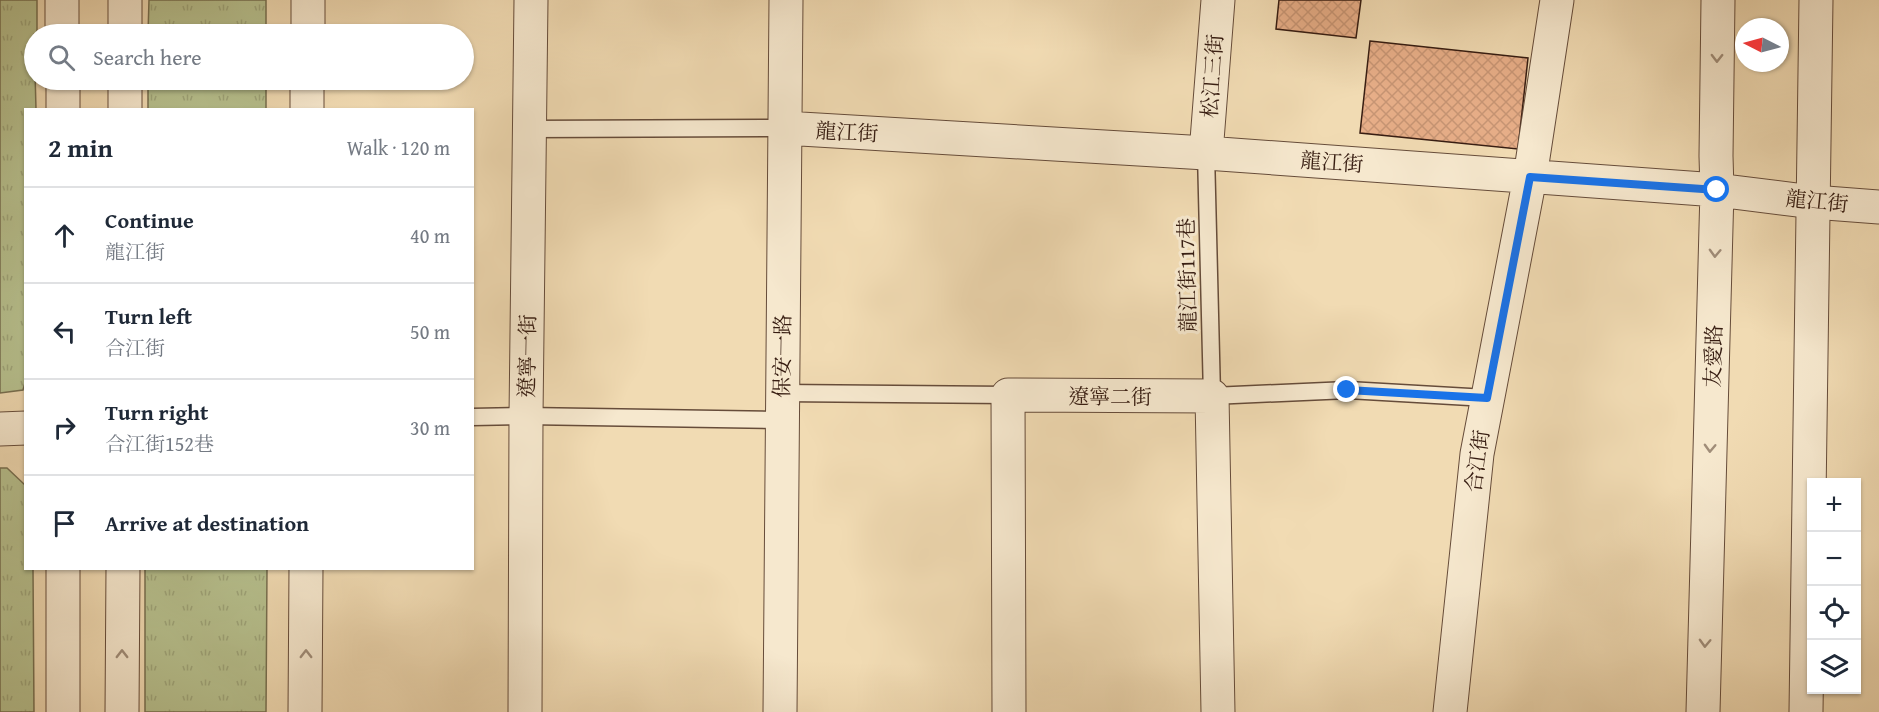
<!DOCTYPE html>
<meta charset="utf-8">
<style>
:root{--surface:#fff;--page:#f6f6f7;--text:#1f2937;--muted:#747a83;--line:#e0e1e3}
body{margin:0;font-family:"Gentium Book Plus","Noto Serif TC",serif;background:var(--page);color:var(--text)}
.controls{position:absolute;right:18px;bottom:18px;display:grid;overflow:hidden;border-radius:0px;box-shadow:0 2px 4px #0004}
.controls button{width:54px;height:54px;display:grid;place-items:center;padding:0;border:0;border-bottom:2px solid var(--line);background:var(--surface);color:var(--text);font:30px sans-serif}
.compass{position:absolute;left:1735px;top:18px;width:54px;height:54px;border-radius:50%;background:var(--surface);box-shadow:0 2px 4px #0004;rotate:276deg}
.stop{position:absolute;width:18px;height:18px;margin:-14px;border:4px solid #1a73e8;border-radius:50%;background:#fff}
.stop.end{background:#1a73e8;border-color:#fff;box-shadow:0 2px 6px #0008}
.list{margin:0;padding:0;list-style:none}
h2{display:flex;justify-content:space-between;align-items:center;height:78px;margin:0;padding:0 24px;font-size:26px}
h2 small{font-size:20px;font-weight:400;color:var(--muted)}
.list li{display:grid;grid-template-columns:39px 1fr auto;gap:18px;align-items:center;box-sizing:border-box;height:96px;padding:0 24px;border-top:2px solid var(--line)}
.list b{display:block;font-size:22px;white-space:nowrap}
.list p{margin:0;font-size:20px;white-space:nowrap;color:var(--muted)}
.list em{font-size:20px;font-style:normal;color:var(--muted)}
.icon{flex:none;width:33px;height:33px;fill:none;stroke:currentColor;stroke-width:2;stroke-linecap:round;stroke-linejoin:round}
.map{position:relative;flex:none;width:1879px;height:712px;overflow:hidden}
.search{position:absolute;background:var(--surface);box-shadow:0 2px 4px #0004;left:24px;top:24px;width:450px;height:66px;display:flex;align-items:center;gap:15px;box-sizing:border-box;padding:0 21px;border-radius:33px;color:var(--muted);font-size:22px}
.panel{position:absolute;background:var(--surface);box-shadow:0 2px 4px #0004;left:24px;top:108px;width:450px;height:462px;border-radius:0px}
.map>svg:first-child{display:block}
.grass{fill:url(#grass-tufts);stroke:#776f50;stroke-width:1.5}
.building{fill:url(#building-cross-hatch);stroke:#371d12;stroke-width:1.5}
.lines{fill:none;stroke-linecap:round;stroke-linejoin:round}
.service-casing{stroke:#664c3a;stroke-width:19}
.minor-casing{stroke:#664c3a;stroke-width:35}
.tertiary-casing{stroke:#664c3a;stroke-width:35}
.service{stroke:#f6e8ce;stroke-width:16}
.minor{stroke:#f6e8ce;stroke-width:33}
.tertiary{stroke:#f6e8ce;stroke-width:33}
.oneway{stroke:#a08d79}
.route{stroke:#1a73e8;stroke-width:8}
.labels{text-anchor:middle;dominant-baseline:central;stroke-width:6;stroke-linejoin:round;paint-order:stroke}
.street-label{font-size:21px;fill:#371d12;stroke:#f6e8ce}
</style>
<div class="map">
<svg width="1879" height="712" viewBox="0 0 1879 712">
<defs>
<pattern id="grass-tufts" width="24" height="20" patternUnits="userSpaceOnUse" patternTransform="scale(1.5)"><rect width="24" height="20" fill="#b7c18f"/><path d="M3 7l-1-3M5 7V3M7 7l1-3M15 17l-1-3M17 17v-4M19 17l1-3" fill="none" stroke="#9ea57a"/></pattern>
<pattern id="building-cross-hatch" width="8" height="8" patternUnits="userSpaceOnUse" patternTransform="scale(1.5)"><rect width="8" height="8" fill="#e7ae88"/><path d="M0 0l8 8M0 8l8-8" fill="none" stroke="#c79574"/></pattern>
</defs>
<rect width="100%" height="100%" fill="#f1dbb3"/>
<filter id="stains"><feTurbulence type="fractalNoise" baseFrequency=".00333" numOctaves="4"/><feColorMatrix values="0 0 0 0 .2 0 0 0 0 .09 0 0 0 0 .02 0 0 0 .5 -.17"/></filter>
<radialGradient id="worn" r=".72"><stop offset=".6" stop-color="#630" stop-opacity="0"/><stop offset="1" stop-color="#630" stop-opacity=".3"/></radialGradient>
<!-- grass -->
<path class="grass" d="M0 0H37V34H34L36 109 26 110 25 383 23 390 0 393Z
M149 0H266V34H148Z
M148 80H266V109H148Z
M0 468H7L25 485 26 568 33 569 34 712H0Z
M145 569H267L266 712H145Z"/>
<!-- building -->
<path class="building" d="M1279 0H1361L1356 38 1276 29Z
M1370 41 1528 58 1518 149 1360 133Z"/>
<g class="lines">
<defs>
<path id="service" d="M530 129 784 128
M1206 153 1212 396 1348 390 1487 398
M781 393 1008 395
M472 417 526 416 781 420"/>
<path id="minor" d="M308 34V0
M307 110V80
M784 128 1206 153 1717 190 1813 202 1879 207
M1206 153 1218 0
M0 429 26 428
M305 712 306 568
M525 712 526 416 531 0
M780 712 786 0
M1009 712 1008 395 1212 396 1218 712
M1450 712 1477 454 1530 177 1557 0
M1703 712 1717 190 1716 156 1718 0"/>
<path id="tertiary" d="M62 0V34
M125 34V0
M63 80V110
M125 110V80
M63 568V712
M122 712 123 568
M1806 712 1816 0"/>
</defs>
<!-- service casing -->
<use href="#service" class="service-casing"/>
<!-- minor casing -->
<use href="#minor" class="minor-casing"/>
<!-- tertiary casing -->
<use href="#tertiary" class="tertiary-casing"/>
<!-- service -->
<use href="#service" class="service"/>
<!-- minor -->
<use href="#minor" class="minor"/>
<!-- tertiary -->
<use href="#tertiary" class="tertiary"/>
</g>
<!-- one-way arrows -->
<defs><path id="oneway-chevron" d="M-2-3.5L2.5 0L-2 3.5" fill="none" stroke-width="1.6" stroke-linecap="round" stroke-linejoin="round" transform="scale(1.5)"/></defs>
<g class="oneway">
<use href="#oneway-chevron" transform="translate(1717 58) rotate(91)"/>
<use href="#oneway-chevron" transform="translate(1715 253) rotate(92)"/>
<use href="#oneway-chevron" transform="translate(1710 448) rotate(92)"/>
<use href="#oneway-chevron" transform="translate(1705 643) rotate(92)"/>
<use href="#oneway-chevron" transform="translate(122 654) rotate(-90)"/>
<use href="#oneway-chevron" transform="translate(306 654) rotate(-90)"/>
</g>
<g class="lines">
<!-- route -->
<path class="route" d="M1347 390 1487 398 1530 177 1717 190"/>
</g>
<g class="labels">
<!-- street labels -->
<g class="street-label">
<text transform="translate(1212 76) rotate(-86)">松江三街</text>
<text transform="translate(847 132) rotate(3)">龍江街</text>
<text transform="translate(1332 162) rotate(4)">龍江街</text>
<text transform="translate(1817 201) rotate(6)">龍江街</text>
<text transform="translate(1187 275) rotate(-91)">龍江街117巷</text>
<text transform="translate(527 356) rotate(-89)">遼寧一街</text>
<text transform="translate(782 356) rotate(-89)">保安一路</text>
<text transform="translate(1713 356) rotate(-88)">友愛路</text>
<text x="1110" y="396">遼寧二街</text>
<text transform="translate(1477 461) rotate(-82)">合江街</text>
</g>
</g>
<rect width="100%" height="100%" filter="url(#stains)"/>
<rect width="100%" height="100%" fill="url(#worn)"/>
</svg>
<div class="controls">
<button>+</button>
<button>−</button>
<button><svg class="icon" aria-label="locate" viewBox="0 0 24 24"><circle cx="12" cy="12" r="6"/><path d="M12 2v4M12 18v4M2 12h4M18 12h4"/></svg></button>
<button><svg class="icon" aria-label="layers" viewBox="0 0 24 24"><path d="M12 4l9 5-9 5-9-5zM3 14l9 5 9-5"/></svg></button>
</div>
<svg class="compass" viewBox="-18 -18 36 36"><path d="M0-13l5 13h-10z" fill="#e53935"/><path d="M0 13l5-13h-10z" fill="#747a83"/></svg>
<div class="stop" style="left:1717px;top:190px"></div>
<div class="stop end" style="left:1347px;top:390px"></div>
<div class="search"><svg class="icon" aria-label="search" viewBox="0 0 24 24"><circle cx="10" cy="10" r="6"/><path d="M15 15l6 6"/></svg>Search here</div>
<section class="panel">
<h2>2 min<small>Walk · 120 m</small></h2>
<ul class="list">
<li><svg class="icon" aria-label="ahead" viewBox="0 0 24 24"><path d="M12 20V5M6 11l6-6 6 6"/></svg><div><b>Continue</b><p>龍江街</p></div><em>40 m</em></li>
<li><svg class="icon" aria-label="left" viewBox="0 0 24 24"><path d="M17 20v-9H6M10 6l-5 5 5 5"/></svg><div><b>Turn left</b><p>合江街</p></div><em>50 m</em></li>
<li><svg class="icon" aria-label="right" viewBox="0 0 24 24"><path d="M7 20v-9h11M14 6l5 5-5 5"/></svg><div><b>Turn right</b><p>合江街152巷</p></div><em>30 m</em></li>
<li><svg class="icon" aria-label="arrive" viewBox="0 0 24 24"><path d="M6 21V4h12l-3 4 3 4H6"/></svg><div><b>Arrive at destination</b></div></li>
</ul>
</section>
</div>
